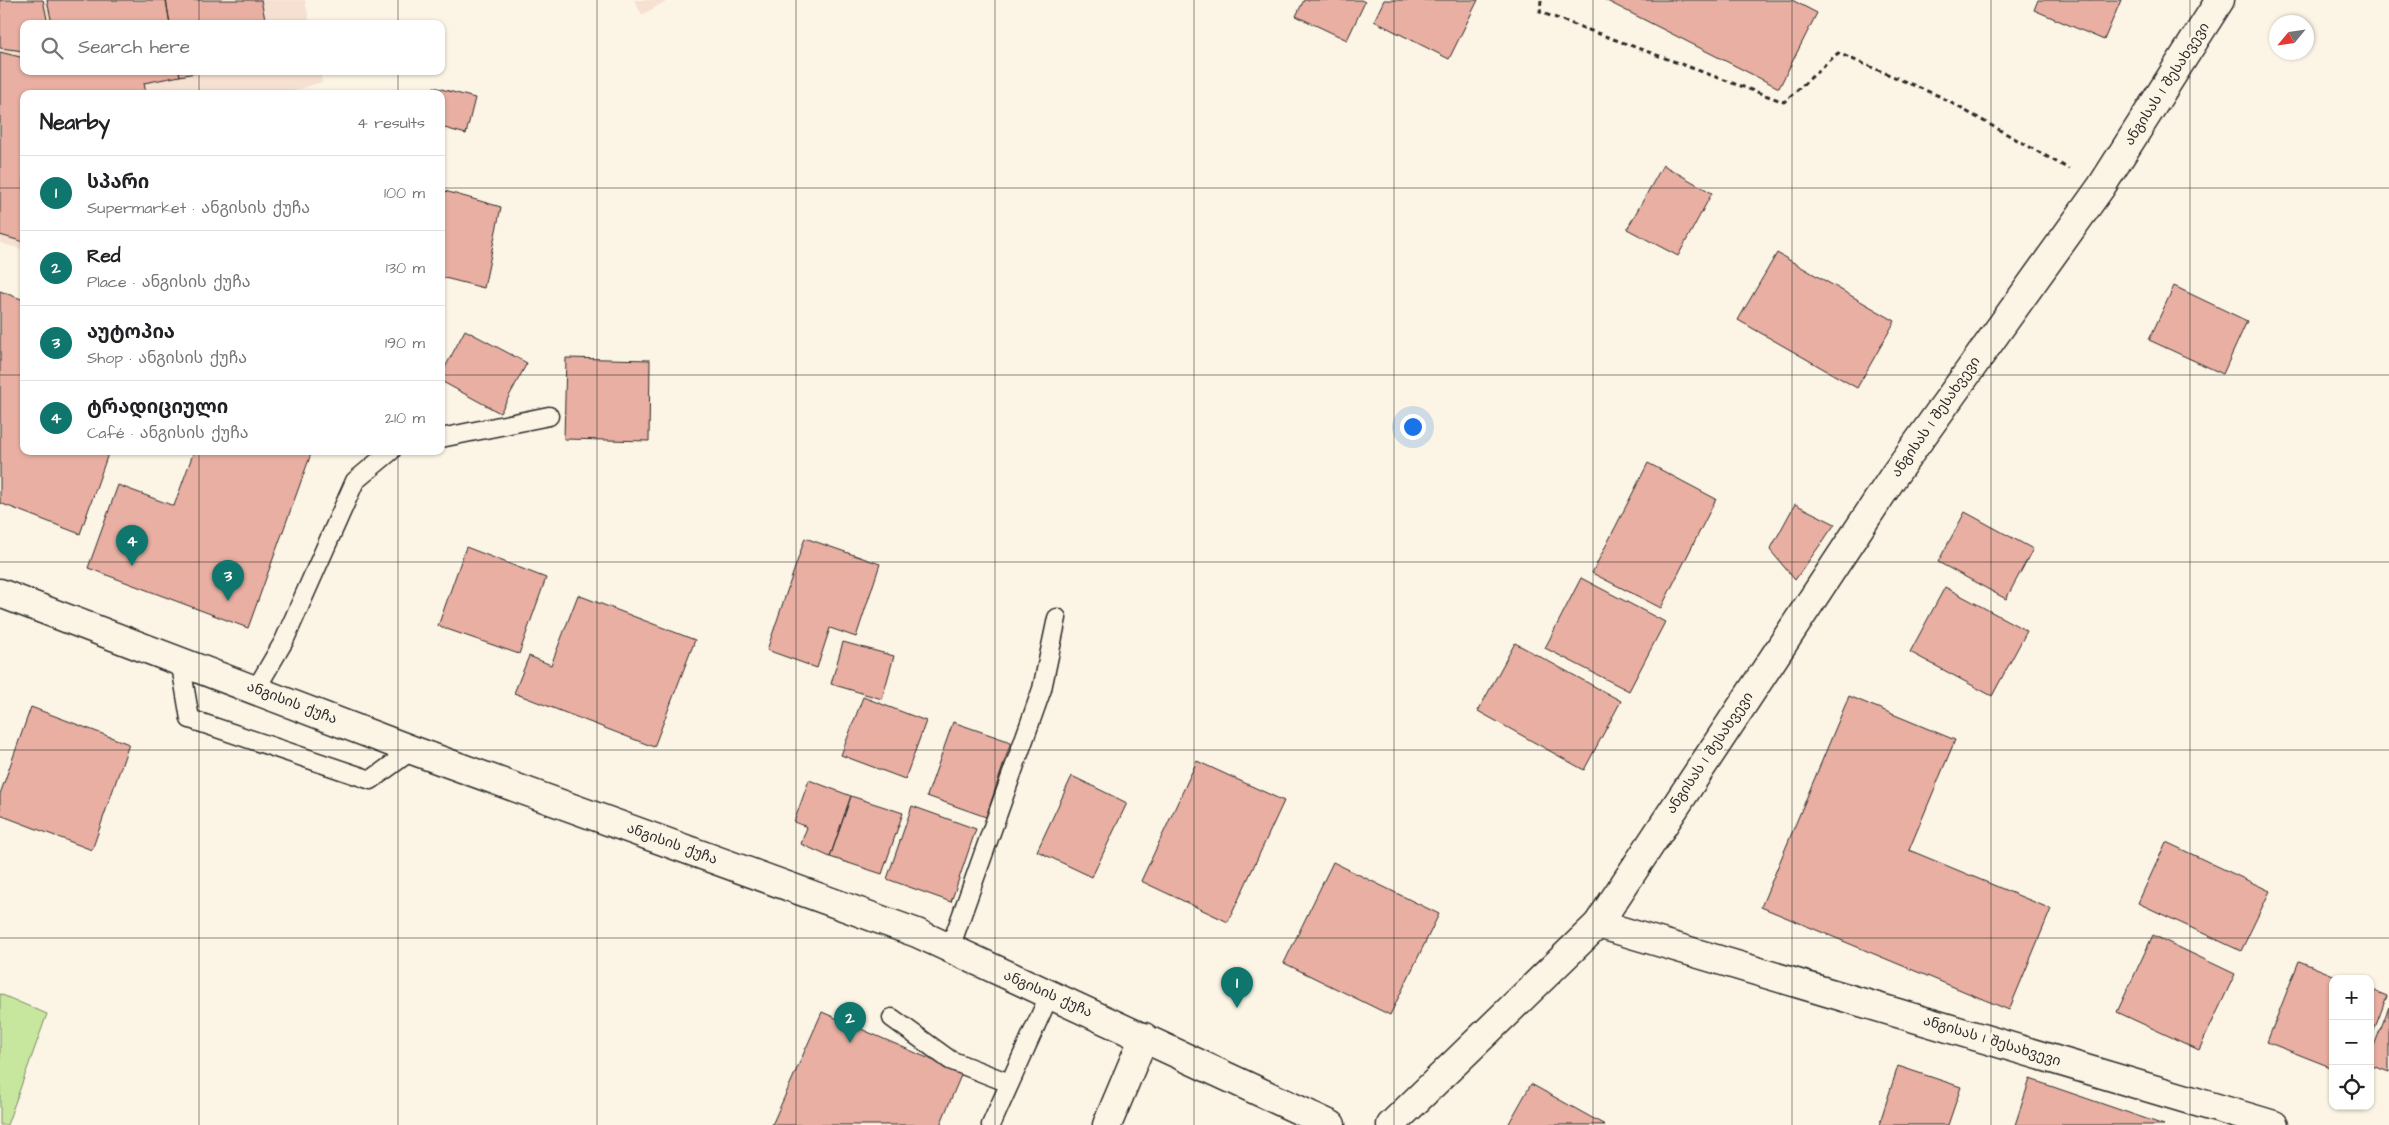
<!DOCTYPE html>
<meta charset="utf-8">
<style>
:root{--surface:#fff;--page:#f2f2f2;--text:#202124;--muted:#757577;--line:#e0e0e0;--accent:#0f766e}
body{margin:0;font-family:"Architects Daughter","Noto Sans Georgian",sans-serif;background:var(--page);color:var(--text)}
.controls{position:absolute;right:15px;bottom:15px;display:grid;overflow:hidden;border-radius:10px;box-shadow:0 1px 4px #0004}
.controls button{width:45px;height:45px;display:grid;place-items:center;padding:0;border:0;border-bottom:1px solid var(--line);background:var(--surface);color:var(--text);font:25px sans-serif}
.compass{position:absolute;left:2269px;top:15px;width:45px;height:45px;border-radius:50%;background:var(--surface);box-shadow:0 1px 4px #0004;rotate:241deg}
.you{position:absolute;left:1412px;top:426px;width:18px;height:18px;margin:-12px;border:4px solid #fff;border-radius:50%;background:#1a73e8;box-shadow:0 0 0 8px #1a73e833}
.badge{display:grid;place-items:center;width:32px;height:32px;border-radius:50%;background:var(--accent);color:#fff;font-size:16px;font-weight:700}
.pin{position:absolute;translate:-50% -41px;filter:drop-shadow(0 1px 2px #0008)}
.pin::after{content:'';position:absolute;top:26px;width:18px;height:15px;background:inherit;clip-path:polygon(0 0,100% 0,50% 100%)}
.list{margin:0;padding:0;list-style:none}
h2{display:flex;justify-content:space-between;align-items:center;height:65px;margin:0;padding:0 20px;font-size:21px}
h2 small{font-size:16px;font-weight:400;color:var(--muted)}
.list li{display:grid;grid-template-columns:32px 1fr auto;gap:15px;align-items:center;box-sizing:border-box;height:75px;padding:0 20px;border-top:1px solid var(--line)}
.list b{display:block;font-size:19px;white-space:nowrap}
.list p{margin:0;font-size:16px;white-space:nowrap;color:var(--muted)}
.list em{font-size:16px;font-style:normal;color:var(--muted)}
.icon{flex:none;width:28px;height:28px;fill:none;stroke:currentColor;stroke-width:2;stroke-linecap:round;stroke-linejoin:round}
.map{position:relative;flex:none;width:2389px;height:1125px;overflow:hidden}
.search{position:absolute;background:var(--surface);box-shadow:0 1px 4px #0004;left:20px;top:20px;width:425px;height:55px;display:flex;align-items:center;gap:12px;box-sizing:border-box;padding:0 18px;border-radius:10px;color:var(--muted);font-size:19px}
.panel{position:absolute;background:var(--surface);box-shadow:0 1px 4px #0004;left:20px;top:90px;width:425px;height:365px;border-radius:10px}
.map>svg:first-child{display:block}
.built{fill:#f6e0d1}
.green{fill:#c7e79f;stroke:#798965}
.building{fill:#e8afa2;stroke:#2b2b2b}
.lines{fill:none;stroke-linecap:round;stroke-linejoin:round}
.service-casing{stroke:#2b2b2b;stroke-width:21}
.minor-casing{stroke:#2b2b2b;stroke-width:31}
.tertiary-casing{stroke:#2b2b2b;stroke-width:31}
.path{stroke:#2b2b2b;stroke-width:3;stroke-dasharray:5 4;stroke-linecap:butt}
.service{stroke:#fcf5e5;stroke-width:18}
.minor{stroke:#fcf5e5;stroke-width:28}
.tertiary{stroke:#fcf5e5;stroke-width:28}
.grid{fill:none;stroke:#2b2b2b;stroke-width:1;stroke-opacity:0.55}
.labels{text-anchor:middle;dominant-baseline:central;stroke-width:5;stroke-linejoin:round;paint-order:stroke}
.street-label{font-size:14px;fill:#2b2b2b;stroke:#fcf5e5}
</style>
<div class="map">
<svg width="2389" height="1125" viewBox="0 0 2389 1125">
<rect width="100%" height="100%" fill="#fcf5e5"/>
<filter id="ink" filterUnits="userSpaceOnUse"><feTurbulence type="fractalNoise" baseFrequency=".02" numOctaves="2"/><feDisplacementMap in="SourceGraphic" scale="10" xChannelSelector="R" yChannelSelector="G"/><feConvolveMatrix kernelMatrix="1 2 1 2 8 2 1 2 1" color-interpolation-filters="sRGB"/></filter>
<g filter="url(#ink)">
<!-- built -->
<path class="built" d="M0 0H305L310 24H24V71H320L322 82 284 94H24V250L0 243Z
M634 0H668L642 15Z"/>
<!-- green -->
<path class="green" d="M0 994 47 1014 7 1125H0Z"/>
<!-- building -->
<path class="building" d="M0 0H43L48 24H24V51L0 48Z
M47 0H166L170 24H52Z
M166 0H261L266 24H170Z
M1304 0H1361L1365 2 1347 40 1296 16Z
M1384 0H1478L1449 59 1374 21Z
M1605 0H1792L1817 13 1779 88Z
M2038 0H2121L2104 40 2034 10Z
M0 52 24 58V71H179L180 76 144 83 146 94H24V242L0 235Z
M179 71H205L180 76Z
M434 87 475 98 466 134 441 127V94H432Z
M1663 165 1712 193 1678 256 1627 229Z
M445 191 501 207 484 288 441 277V208Z
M1777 253 1895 321 1857 388 1738 320Z
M2174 286 2247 321 2223 374 2149 340Z
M0 291 24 300V451H109L80 534 0 503Z
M465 330 527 363 500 413 441 381V375Z
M566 358 650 360 649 441 564 439Z
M194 451H312L248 628 88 568 118 485 174 506Z
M1648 463 1716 499 1661 608 1592 573Z
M1795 504 1835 524 1795 580 1770 550Z
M1965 512 2033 549 2006 599 1938 562Z
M805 538 880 564 856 637 830 628 817 668 767 650Z
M466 547 546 578 519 654 438 626Z
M1581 578 1665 622 1629 691 1545 648Z
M1945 587 2027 631 1992 696 1910 652Z
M578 595 695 640 654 747 514 693 529 656 551 665Z
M843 642 894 656 882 699 831 684Z
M1515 643 1621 701 1584 770 1478 711Z
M1849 696 1955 740 1909 850 2051 909 2009 1010 1761 907Z
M863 697 926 721 905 779 841 755Z
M31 707 129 744 92 850 0 815V794Z
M953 722 1011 742 986 817 927 796Z
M1197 761 1284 801 1228 922 1141 881Z
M1072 776 1127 803 1092 877 1037 851Z
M809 780 851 796 830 857 801 844 807 827 794 822Z
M851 796 903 813 882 874 830 857Z
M912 806 976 829 951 902 887 879Z
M2166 842 2270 891 2241 951 2138 903Z
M1333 862 1439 914 1390 1015 1284 963Z
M2153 935 2235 974 2199 1050 2117 1012Z
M2299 961 2343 979H2333V1068L2267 1042Z
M2370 989 2387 996 2370 1041Z
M2389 1007V1072L2370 1065V1056Z
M822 1012 962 1073 940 1125H772Z
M1898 1066 1961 1087 1948 1125H1879Z
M2030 1079 2164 1125H2015Z
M1531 1084 1605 1125H1508Z"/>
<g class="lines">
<defs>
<path id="service" d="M441 438 549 416
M180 660 190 719 371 780 412 750
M256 689 284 641 355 481 391 451
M950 948 1042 689 1057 618
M892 1018 950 1060 1009 1083
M991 1125 1049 996"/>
<path id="minor" d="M1598 924 2274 1125
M1107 1125 1144 1037
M1391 1125 1598 924 1895 474 2101 187 2220 0"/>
<path id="tertiary" d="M0 593 412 750 917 933 1331 1125"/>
</defs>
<!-- service casing -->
<use href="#service" class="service-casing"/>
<!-- minor casing -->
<use href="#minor" class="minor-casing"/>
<!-- tertiary casing -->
<use href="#tertiary" class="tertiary-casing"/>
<!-- path -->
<path class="path" d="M1541 0 1540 12 1784 102 1838 53 1939 96 2069 169"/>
<!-- service -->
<use href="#service" class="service"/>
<!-- minor -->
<use href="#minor" class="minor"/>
<!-- tertiary -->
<use href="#tertiary" class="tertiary"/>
</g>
</g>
<!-- grid -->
<path class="grid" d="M199 0V24M398 0V24M597 0V1125M796 0V1125M995 0V1125M1194 0V1125M1394 0V1125M1593 0V1125M1792 0V1125M1991 0V1125M2190 0V1125M199 71V94M398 71V94M0 188H24M441 188H2389M0 375H24M441 375H2389M199 451V1125M398 451V1125M0 562H2389M0 750H2389M0 938H2389"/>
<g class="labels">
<!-- street labels -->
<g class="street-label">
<text transform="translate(2167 84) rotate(-57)">ანგისას I შესახვევი</text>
<text transform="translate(1936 417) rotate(-55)">ანგისას I შესახვევი</text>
<text transform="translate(292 703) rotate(21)">ანგისის ქუჩა</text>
<text transform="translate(1710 753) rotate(-56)">ანგისას I შესახვევი</text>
<text transform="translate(672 844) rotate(20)">ანგისის ქუჩა</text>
<text transform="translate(1048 994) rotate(24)">ანგისის ქუჩა</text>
<text transform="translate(1992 1041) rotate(17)">ანგისას I შესახვევი</text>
</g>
</g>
</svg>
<div class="controls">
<button>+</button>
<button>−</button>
<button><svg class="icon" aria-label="locate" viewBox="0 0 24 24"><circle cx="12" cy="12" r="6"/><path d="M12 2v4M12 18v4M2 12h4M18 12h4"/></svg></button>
</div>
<svg class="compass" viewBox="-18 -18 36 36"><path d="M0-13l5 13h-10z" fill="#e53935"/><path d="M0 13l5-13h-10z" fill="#757577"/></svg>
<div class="you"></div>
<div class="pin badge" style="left:1237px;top:1008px">1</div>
<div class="pin badge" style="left:850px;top:1043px">2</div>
<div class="pin badge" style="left:228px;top:601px">3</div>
<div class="pin badge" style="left:132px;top:566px">4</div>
<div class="search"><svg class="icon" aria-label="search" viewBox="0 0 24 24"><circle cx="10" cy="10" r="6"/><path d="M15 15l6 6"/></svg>Search here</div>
<section class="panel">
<h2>Nearby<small>4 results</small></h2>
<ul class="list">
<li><span class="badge">1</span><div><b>სპარი</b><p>Supermarket · ანგისის ქუჩა</p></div><em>100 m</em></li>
<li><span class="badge">2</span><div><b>Red</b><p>Place · ანგისის ქუჩა</p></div><em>130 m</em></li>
<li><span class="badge">3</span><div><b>აუტოპია</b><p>Shop · ანგისის ქუჩა</p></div><em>190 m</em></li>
<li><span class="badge">4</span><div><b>ტრადიციული</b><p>Café · ანგისის ქუჩა</p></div><em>210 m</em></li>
</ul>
</section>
</div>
